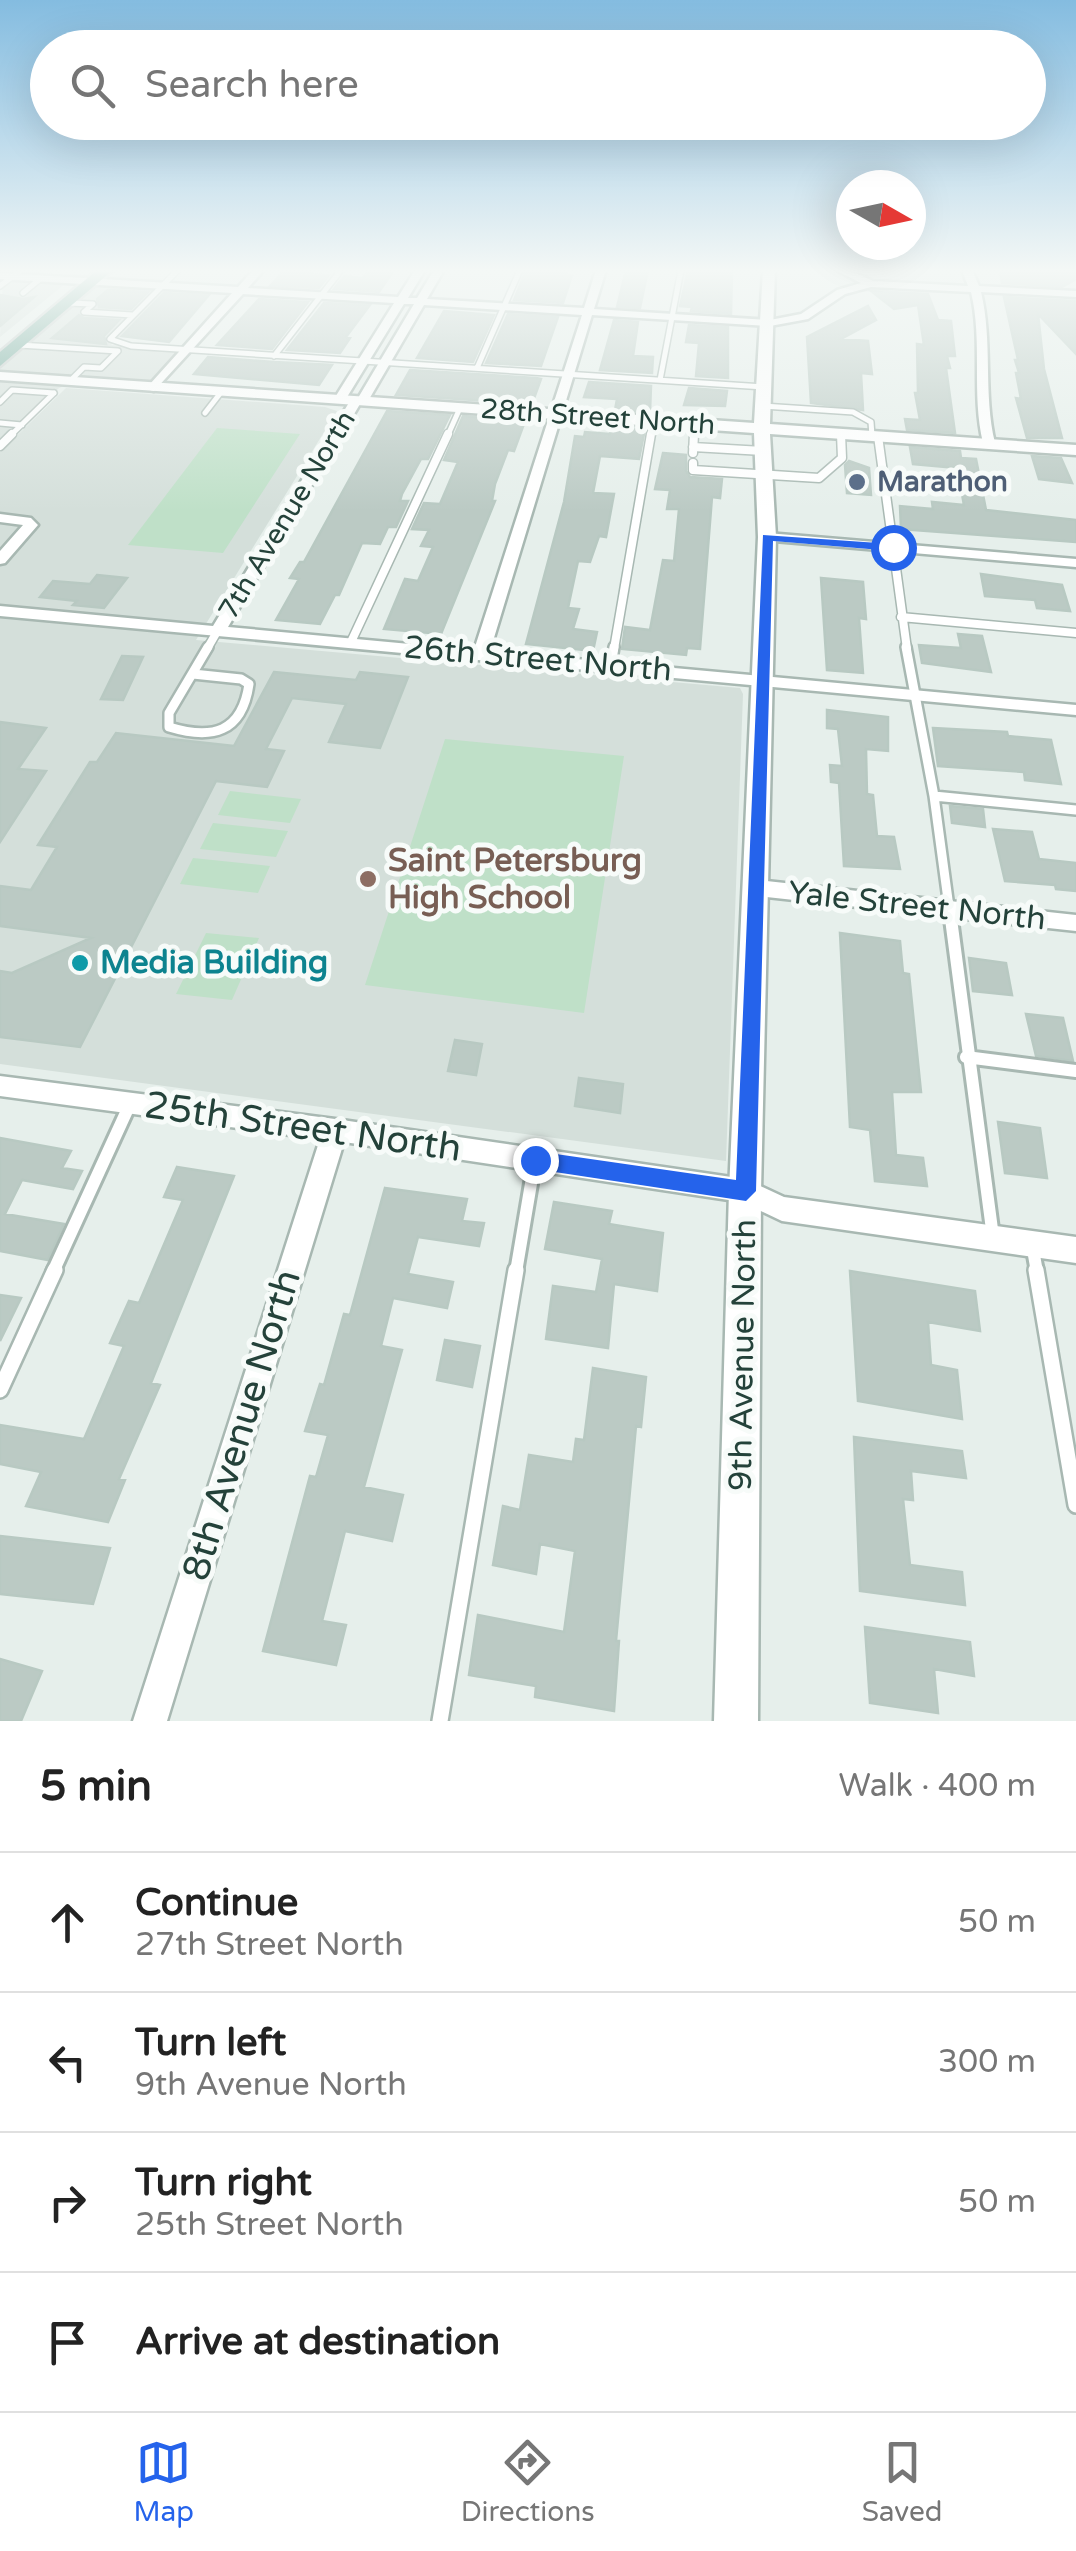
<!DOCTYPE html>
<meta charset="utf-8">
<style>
:root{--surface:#fff;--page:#f2f2f2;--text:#222;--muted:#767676;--line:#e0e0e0;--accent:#2563eb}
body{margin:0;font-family:"Varela Round",sans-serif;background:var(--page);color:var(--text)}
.compass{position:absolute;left:836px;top:170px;width:90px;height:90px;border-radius:50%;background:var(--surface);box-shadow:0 10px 40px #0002;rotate:99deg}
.stop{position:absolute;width:30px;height:30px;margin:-22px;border:8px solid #2563eb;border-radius:50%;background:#fff}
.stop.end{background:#2563eb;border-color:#fff;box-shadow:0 2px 10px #0008}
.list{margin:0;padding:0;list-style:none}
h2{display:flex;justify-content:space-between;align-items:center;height:130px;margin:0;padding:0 40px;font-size:42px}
h2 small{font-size:32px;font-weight:400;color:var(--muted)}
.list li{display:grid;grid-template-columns:65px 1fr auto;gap:30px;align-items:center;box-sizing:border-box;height:140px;padding:0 40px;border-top:2px solid var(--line)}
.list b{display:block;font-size:38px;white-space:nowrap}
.list p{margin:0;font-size:32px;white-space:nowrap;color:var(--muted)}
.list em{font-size:32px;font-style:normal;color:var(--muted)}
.icon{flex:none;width:55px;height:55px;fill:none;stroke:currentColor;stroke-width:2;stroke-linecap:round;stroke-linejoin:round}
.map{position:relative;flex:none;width:1076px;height:1721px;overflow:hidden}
.search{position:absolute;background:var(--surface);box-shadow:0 10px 40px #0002;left:30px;right:30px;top:30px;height:110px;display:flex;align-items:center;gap:25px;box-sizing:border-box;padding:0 35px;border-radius:55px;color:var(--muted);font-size:38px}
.sheet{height:690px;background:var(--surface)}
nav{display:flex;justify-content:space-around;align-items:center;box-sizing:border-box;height:140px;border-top:2px solid var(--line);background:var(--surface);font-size:28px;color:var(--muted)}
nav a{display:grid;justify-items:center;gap:5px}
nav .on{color:var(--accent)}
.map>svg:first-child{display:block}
.built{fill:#d4dfda}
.green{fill:#bfe0c8}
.building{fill:#bbcac4;stroke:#b8c9c2;stroke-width:2.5}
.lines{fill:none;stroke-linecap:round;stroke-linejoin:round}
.service-far4-casing{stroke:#a8b8b2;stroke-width:8}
.service-far3-casing{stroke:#a8b8b2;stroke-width:11}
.service-far2-casing{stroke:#a8b8b2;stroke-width:14}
.service-far1-casing{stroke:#a8b8b2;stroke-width:18}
.service-casing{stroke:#a8b8b2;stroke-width:20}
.minor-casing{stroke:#a8b8b2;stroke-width:5}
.tertiary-casing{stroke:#a8b8b2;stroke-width:5}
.primary-casing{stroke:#c2cac8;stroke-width:5}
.service-far4{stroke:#fff;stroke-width:5}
.service-far3{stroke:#fff;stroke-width:8}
.service-far2{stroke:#fff;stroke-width:9}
.service-far1{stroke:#fff;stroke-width:12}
.service{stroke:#fff;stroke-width:15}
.minor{fill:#fff;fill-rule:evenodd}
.tertiary{fill:#fff;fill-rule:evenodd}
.primary{fill:#6aa596;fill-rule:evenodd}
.route{fill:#2563eb}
.service-dot{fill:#5c6f8a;stroke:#f7fbf9;stroke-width:4}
.education-dot{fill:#8d6e63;stroke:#f7fbf9;stroke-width:4}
.culture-dot{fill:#0f9aa8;stroke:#f7fbf9;stroke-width:4}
.labels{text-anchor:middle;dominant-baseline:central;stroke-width:10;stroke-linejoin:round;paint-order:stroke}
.far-street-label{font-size:28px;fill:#24423a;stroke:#f7fbf9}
.far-service-label{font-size:28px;font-weight:bold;fill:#4e5e75;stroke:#f7fbf9;text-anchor:start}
.street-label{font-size:32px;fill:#24423a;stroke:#f7fbf9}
.education-label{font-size:32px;font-weight:bold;fill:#785e54;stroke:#f7fbf9;text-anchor:start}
.culture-label{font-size:32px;font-weight:bold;fill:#0d838f;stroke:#f7fbf9;text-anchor:start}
.near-street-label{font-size:38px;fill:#24423a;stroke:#f7fbf9}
</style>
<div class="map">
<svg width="1076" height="1721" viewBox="0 0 1076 1721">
<rect width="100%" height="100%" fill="#e6efeb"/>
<!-- built -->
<path class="built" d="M3 279 66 283 0 337Z
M96 284 174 289 111 345 182 347 149 383 0 373V367Z
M0 379 69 384 59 388 0 445Z
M66 388 325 407 337 411 196 640 740 688 743 694 726 1161 0 1064V452Z"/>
<!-- green -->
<path class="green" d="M217 428 300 434 223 553 128 545Z
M445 739 624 756 584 1013 365 985Z
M230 791 301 799 290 823 218 815Z
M213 823 288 831 276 857 200 849Z
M193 858 270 866 258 893 180 884Z
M206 933 259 938 232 1000 176 994Z"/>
<!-- building -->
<path class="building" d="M371 270H394L379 292 334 289 344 276 362 278Z
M526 270H566L564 274 572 275 563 303 514 300Z
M626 270H648L640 308 617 307Z
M688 270H732L731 314 691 311 692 307 680 306Z
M1000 270 1030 274 1076 270V279L1062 287 1002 283Z
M283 272 329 275 319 288 270 286Z
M108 290H114L148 292 131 309 99 307 97 299Z
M871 291 928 294 938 320 951 321 955 356H947L950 368H946L955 433 907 430 905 419 920 420 915 393H918L917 344 924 345 918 305 894 309Z
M164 293 209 295 169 342 122 336Z
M0 295 23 299 34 297 0 326Z
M1004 297 1076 301V354L1038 314 1044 369 1062 438H1027L1016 398 1021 399 1016 373H1019L1015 360H1018Z
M259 299 308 302 272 349 217 345Z
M324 303 370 305 346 337 350 338 340 353 287 350Z
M868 306 876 320 841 339 868 341 872 374 861 373 863 410 811 403 807 337Z
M444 311 494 315 473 362 417 358Z
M508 314 558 317 541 366 486 363Z
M79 315 84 318 119 320 104 336 106 344 52 338Z
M614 320 638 322 633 356 653 357 652 373 600 370Z
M689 325 728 327V378L696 376 699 343 686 342Z
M208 357 274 362 332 365 319 385 194 374Z
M410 370 536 378 541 379 532 404 396 395Z
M589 382 651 386 650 412 615 410 617 399 584 397Z
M689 388 727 391 725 406 684 405Z
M387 411 450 415 428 459H421L402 494 400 501H408L396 527H388L380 544 362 543 339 595H335L320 624 276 620 299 579 290 578 300 562H304Z
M463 416 525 421 514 451 508 450 495 484 492 501H495L441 634 384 629 405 579 418 581 433 547 421 546 429 530 412 529 424 503 440 504 458 462 444 460Z
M612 427 645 429 639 459 600 456 593 493 614 494 606 537 599 536 590 562 578 561 568 608 579 609 573 629 597 632 593 651 526 644 564 502 575 436 584 437 585 432 610 434Z
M910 447 960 451 961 458 976 459 986 510 1076 520V542L901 529 900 506 933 509 932 502 964 505 957 468 913 464Z
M663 453 686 455V471L690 477 722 479 720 498 712 497 700 649 687 648 686 655 622 649 625 627 650 630 663 560 674 561 679 509H667L670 490 655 489Z
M1032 456 1061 458 1072 483 1039 479Z
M849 461 869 468 871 495 847 493 845 465Z
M981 574 1062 585 1070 611 1037 608 1035 600 985 596Z
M97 575 127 578 104 608 73 605 77 601 40 597 53 581 90 584Z
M821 578 863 582 866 619 859 618 863 673 827 670Z
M958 634 982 636 991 672 922 663 919 645 961 648Z
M122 656 143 657 123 700 101 699Z
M274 672 356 680 360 672 408 677 380 748 329 742 346 704 292 698 266 749 284 751 267 787 216 781 80 1047 0 1037V971L12 973 91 938 0 926V886L31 890 57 847 38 845 90 762H97L116 733 234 746Z
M827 710 888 717V751L866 749 867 794 873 795 877 836 894 837 900 869 844 866 839 783 831 782 830 765 842 766 838 729 827 728Z
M0 722 46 728 18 769 46 771 0 842Z
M933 728 1007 732 1008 736 1051 740 1061 784 1025 780 1024 772 938 766Z
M950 806 983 809 985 827 952 823Z
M993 829 1032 832 1039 859 1076 863V891L1056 889 1055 885 1005 881Z
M840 933 900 941 903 973 909 974 921 1092H892L896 1155 923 1158 927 1186 875 1181 870 1130 850 1127Z
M969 958 1006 963 1012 995 973 991Z
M1026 1014 1063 1018 1073 1061 1036 1056Z
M455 1040 482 1044 476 1075 448 1071Z
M579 1078 623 1084 620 1113 575 1106Z
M998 1122 1040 1128 1047 1178 1005 1173Z
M0 1138 71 1151 62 1168 82 1171 73 1189 22 1180 5 1214 64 1224 48 1260 0 1251Z
M177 1167 234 1176 151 1383 160 1385 119 1479 125 1480 108 1522 26 1506 41 1472 0 1464V1425L84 1439 124 1346 110 1343 129 1301 139 1303 183 1200 164 1197Z
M385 1188 467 1199 462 1221 484 1223 479 1246 418 1237 408 1274 453 1282 447 1308 393 1298 381 1346 402 1350 364 1487 403 1495 392 1541 345 1531 322 1621 346 1625 336 1665 263 1651 310 1476 316 1477 328 1435 305 1431 320 1384 324 1385 344 1314 350 1315Z
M554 1202 612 1211 609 1224 663 1233 657 1291 614 1284 608 1348 546 1339 553 1286 596 1292 602 1259 545 1249Z
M850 1271 975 1291 980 1331 928 1322 931 1365 957 1370 962 1419 858 1401Z
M0 1295 21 1298 0 1341Z
M445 1340 480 1346 472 1387 437 1380Z
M593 1368 646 1377 641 1427 636 1426 616 1641H619L614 1711 535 1697 536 1686 469 1675 478 1615 564 1632 575 1551 540 1544 536 1574 493 1565 503 1506 520 1510 529 1455 573 1462 576 1439 584 1440Z
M854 1437 962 1451 966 1478 911 1471 913 1500 903 1499 910 1565 962 1572 965 1605 860 1591Z
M0 1536 110 1548 93 1604 0 1594Z
M865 1627 970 1642 974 1676 934 1669 938 1713 870 1703Z
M0 1659 42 1671 21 1721H0Z"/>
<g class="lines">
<defs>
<path id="service-far4" d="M178 270 110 339 131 346 765 387
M0 286 21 270
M23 293 40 279
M68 303 93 304 84 312 132 315
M19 345 118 351 101 368 84 367 70 381
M274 356 341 270
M477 368 520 270
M660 380 681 270
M0 402 12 390 54 393
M763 406 853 412 871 422 872 436
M205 413 222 391
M0 423 22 425
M9 437 54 393
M447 437 460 408
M650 437 653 421
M694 437 695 424"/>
<path id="service-far3" d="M878 436 907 649
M0 446 12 434
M693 447 763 451
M693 453 694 434
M693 463V470L819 478 842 458 841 434
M901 617 1076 633
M351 642 448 434
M207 649 218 630
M614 649 651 434"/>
<path id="service-far2" d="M906 647 934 796 951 922
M611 666 614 647
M193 674 241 679 249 684C242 733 212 740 169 727V713L208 647
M934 796 1076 810"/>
<path id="service-far1" d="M951 919 993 1237
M966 1057 1076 1071
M1032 1244 1037 1272
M53 1272 130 1104
M516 1272 535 1160"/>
<path id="service" d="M1036 1270 1076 1505
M0 1390 55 1270
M440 1721 516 1270"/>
<path id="minor" d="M253 270H264L248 288 398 297 415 270H425L408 298H417L434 270H444L427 299 584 308 596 270H606L594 309 770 320 801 314 837 290 861 283 835 270H849L873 281 968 286 962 270H972L979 286 1076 291V297L981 292C993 342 983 393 995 443L989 447 983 443C971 393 983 342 971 292L871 287 845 294 808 319 770 326 592 315 490 651 1076 705V715L0 616V606L213 626 350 401 358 398 414 304H404L344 402 334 399 394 303 243 294 154 391 150 390V384L232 293 0 279V273L238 287ZM424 305 582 315 474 650 228 627 360 404 368 401Z
M0 514 31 518 38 525 5 563 0 564V551L23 525 0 522Z
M767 533 1076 559V567L762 540V534Z
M758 880 1076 915V931L758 896 751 893 748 888 751 883Z
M0 1076 335 1119 745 1179 784 1197 1076 1237V1263L782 1221 742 1202 344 1142 167 1721H133L320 1139 0 1096Z"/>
<path id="tertiary" d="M763 270H775L770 424 1076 445V455L770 434 776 537 761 1191 758 1721H714L729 1191 758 537 754 433 0 380V372L754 423Z"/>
<path id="primary" d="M97 270H113L0 366V352Z"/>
</defs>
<!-- service-far4 casing -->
<use href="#service-far4" class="service-far4-casing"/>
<!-- service-far3 casing -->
<use href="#service-far3" class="service-far3-casing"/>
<!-- service-far2 casing -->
<use href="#service-far2" class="service-far2-casing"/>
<!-- service-far1 casing -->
<use href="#service-far1" class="service-far1-casing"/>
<!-- service casing -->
<use href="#service" class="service-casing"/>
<!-- minor casing -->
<use href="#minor" class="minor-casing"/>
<!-- tertiary casing -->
<use href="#tertiary" class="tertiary-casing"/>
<!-- primary casing -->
<use href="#primary" class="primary-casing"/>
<!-- service-far4 -->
<use href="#service-far4" class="service-far4"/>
<!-- service-far3 -->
<use href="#service-far3" class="service-far3"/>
<!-- service-far2 -->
<use href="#service-far2" class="service-far2"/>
<!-- service-far1 -->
<use href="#service-far1" class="service-far1"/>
<!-- service -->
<use href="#service" class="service"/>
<!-- minor -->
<use href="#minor" class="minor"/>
<!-- tertiary -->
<use href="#tertiary" class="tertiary"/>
<!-- primary -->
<use href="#primary" class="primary"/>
</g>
<!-- sky -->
<linearGradient id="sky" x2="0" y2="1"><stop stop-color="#84bce0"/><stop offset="0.53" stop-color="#f4f8f6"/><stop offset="1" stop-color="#f4f8f6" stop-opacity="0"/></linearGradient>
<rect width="1076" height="511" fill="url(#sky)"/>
<!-- route -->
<path class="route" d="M763 535 893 544 899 547 893 551 773 541 756 1191 746 1201 535 1169 525 1160 535 1151 736 1180Z"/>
<!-- markers -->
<circle class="service-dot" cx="857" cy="482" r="10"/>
<circle class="education-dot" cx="368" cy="879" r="10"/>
<circle class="culture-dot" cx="80" cy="963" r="10"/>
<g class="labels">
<!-- far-street labels -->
<g class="far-street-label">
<text transform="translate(598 417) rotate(4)">28th Street North</text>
<text transform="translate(287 515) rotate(-59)">7th Avenue North</text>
</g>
<!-- far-service labels -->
<g class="far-service-label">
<text x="877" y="482">Marathon</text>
</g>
<!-- street labels -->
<g class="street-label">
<text transform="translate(538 659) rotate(5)">26th Street North</text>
<text transform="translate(917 906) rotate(6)">Yale Street North</text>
<text transform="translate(743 1355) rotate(-89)">9th Avenue North</text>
</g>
<!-- education labels -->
<g class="education-label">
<text x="388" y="861">Saint Petersburg<tspan x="388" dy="37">High School</tspan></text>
</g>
<!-- culture labels -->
<g class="culture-label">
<text x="100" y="963">Media Building</text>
</g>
<!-- near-street labels -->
<g class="near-street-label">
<text transform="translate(303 1127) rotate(8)">25th Street North</text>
<text transform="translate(242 1425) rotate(-73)">8th Avenue North</text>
</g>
</g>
</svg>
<svg class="compass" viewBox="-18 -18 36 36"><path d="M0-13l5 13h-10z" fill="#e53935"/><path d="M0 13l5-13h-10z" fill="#767676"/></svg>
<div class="stop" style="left:893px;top:547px"></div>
<div class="stop end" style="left:535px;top:1160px"></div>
<div class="search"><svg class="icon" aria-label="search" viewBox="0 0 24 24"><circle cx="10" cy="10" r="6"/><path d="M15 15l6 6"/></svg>Search here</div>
</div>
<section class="sheet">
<h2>5 min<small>Walk · 400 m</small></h2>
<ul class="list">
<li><svg class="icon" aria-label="ahead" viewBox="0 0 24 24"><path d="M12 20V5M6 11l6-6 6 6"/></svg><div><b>Continue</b><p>27th Street North</p></div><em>50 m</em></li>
<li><svg class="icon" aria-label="left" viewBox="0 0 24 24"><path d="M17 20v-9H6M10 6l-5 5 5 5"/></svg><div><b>Turn left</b><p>9th Avenue North</p></div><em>300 m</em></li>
<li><svg class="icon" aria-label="right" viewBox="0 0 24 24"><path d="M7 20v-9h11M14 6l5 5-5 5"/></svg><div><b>Turn right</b><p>25th Street North</p></div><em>50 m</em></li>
<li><svg class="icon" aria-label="arrive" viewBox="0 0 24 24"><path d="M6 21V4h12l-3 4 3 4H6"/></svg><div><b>Arrive at destination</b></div></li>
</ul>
</section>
<nav>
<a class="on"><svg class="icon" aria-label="map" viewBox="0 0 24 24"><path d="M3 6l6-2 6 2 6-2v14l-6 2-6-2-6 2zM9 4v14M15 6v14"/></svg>Map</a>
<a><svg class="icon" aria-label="directions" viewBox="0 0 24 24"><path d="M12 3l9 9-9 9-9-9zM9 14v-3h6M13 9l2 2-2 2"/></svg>Directions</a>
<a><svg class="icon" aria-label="saved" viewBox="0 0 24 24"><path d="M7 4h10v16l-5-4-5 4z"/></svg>Saved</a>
</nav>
